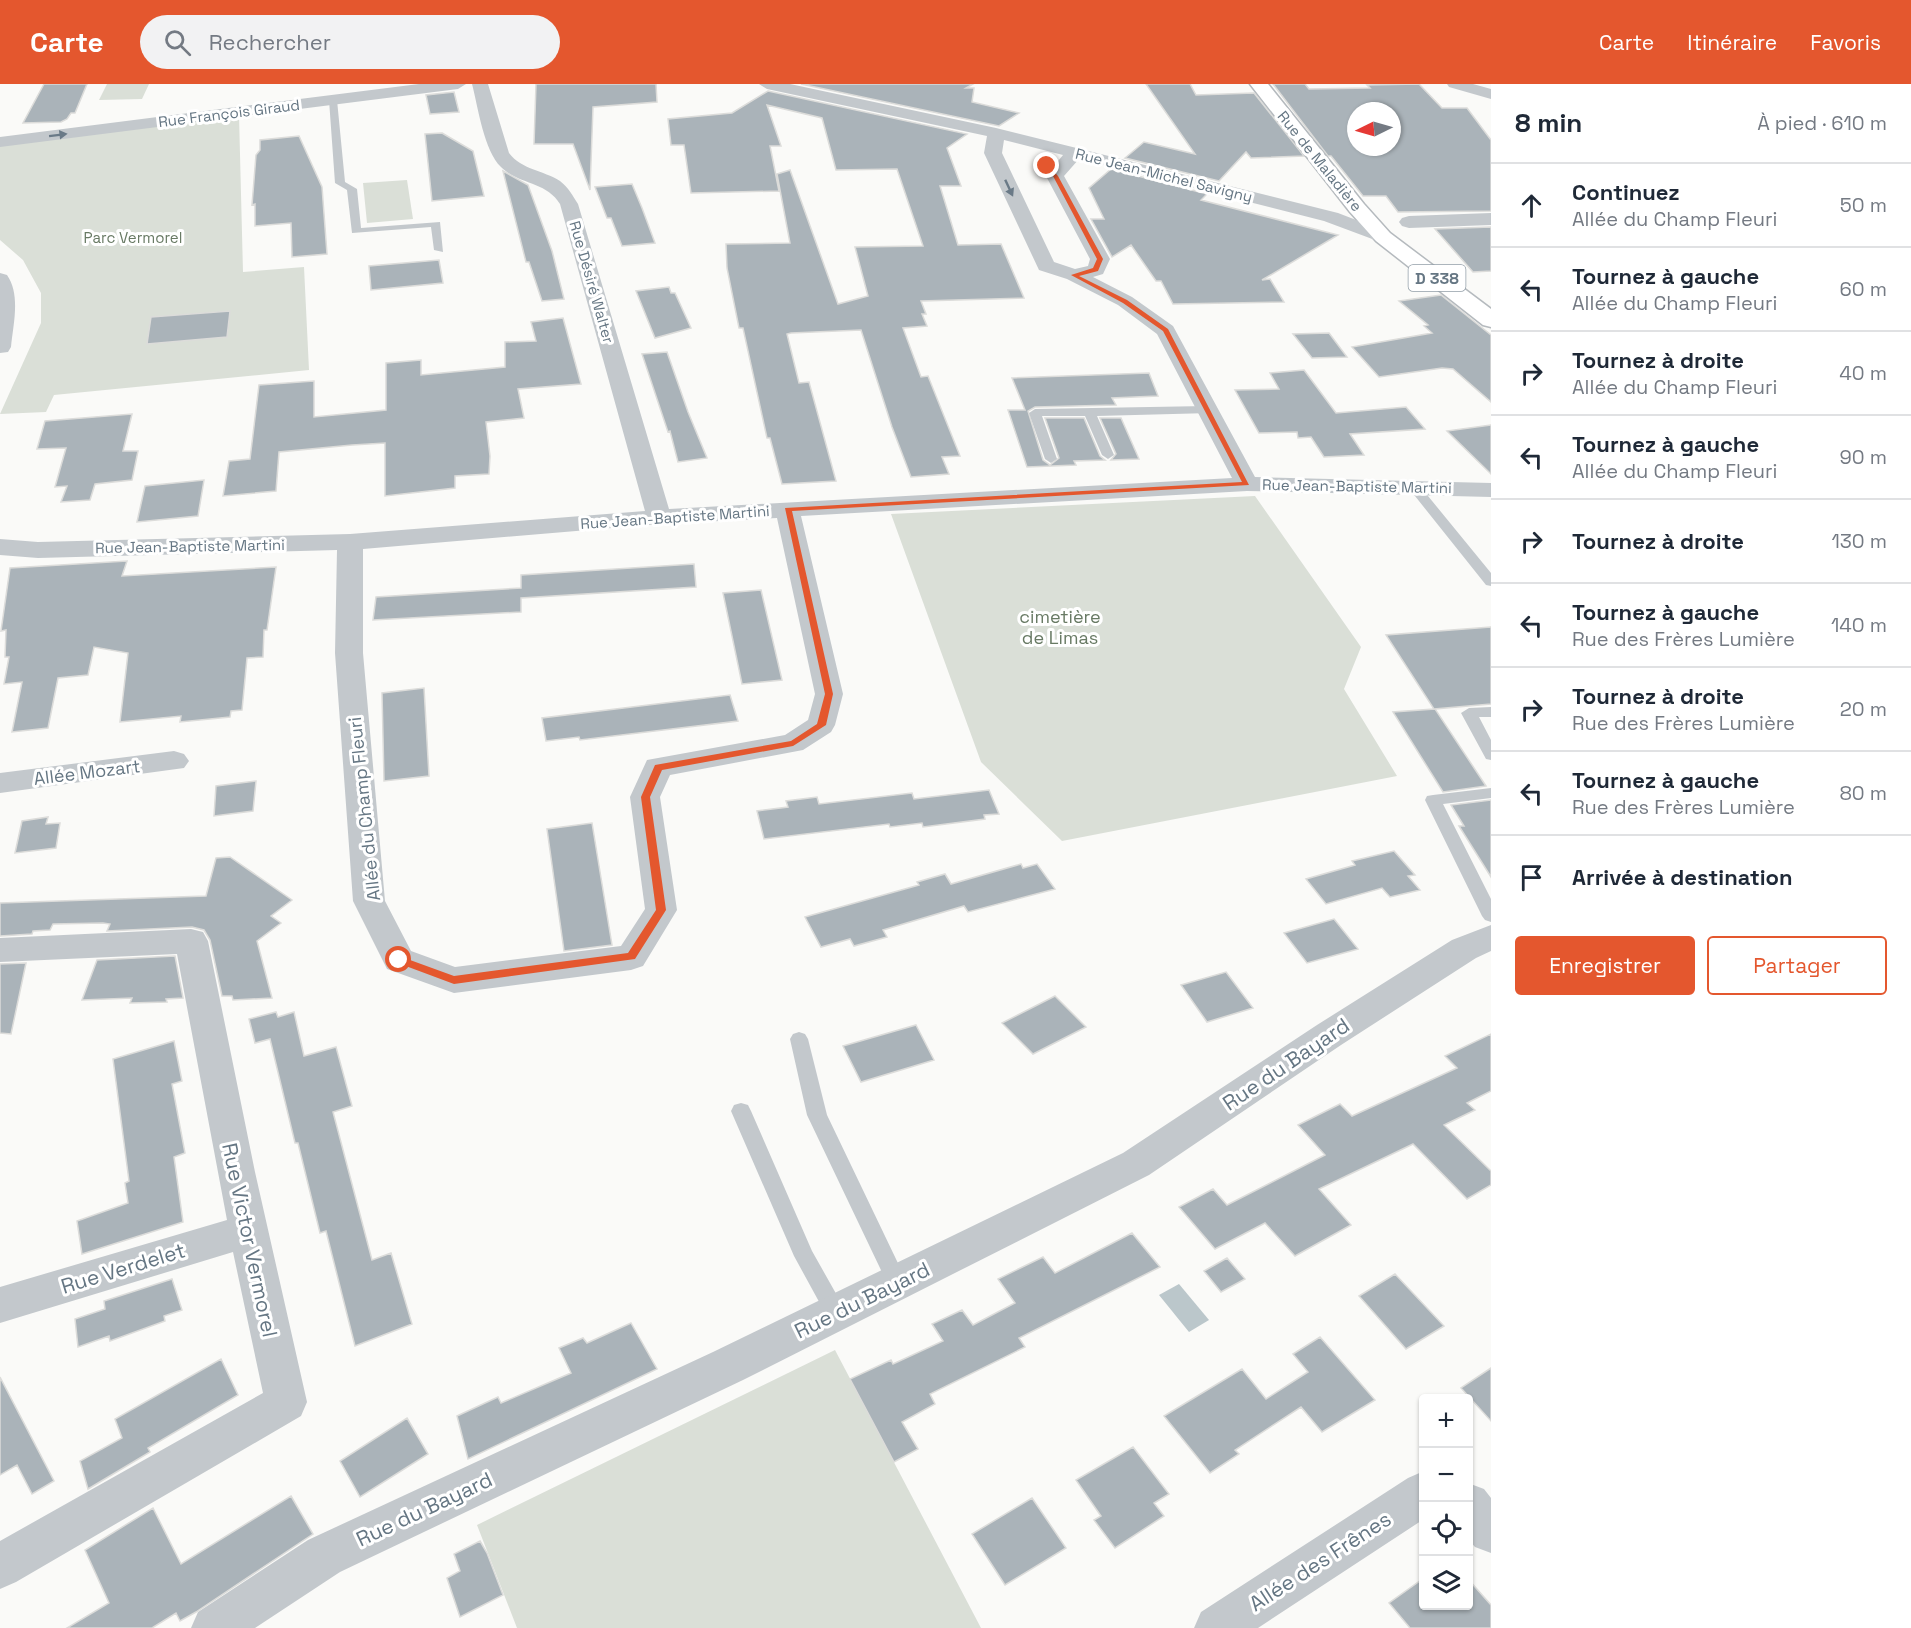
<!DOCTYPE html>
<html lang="fr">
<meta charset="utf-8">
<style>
:root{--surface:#fff;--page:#f2f2f3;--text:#1f2937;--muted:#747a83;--line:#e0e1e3;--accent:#e4572e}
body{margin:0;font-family:"Space Grotesk",sans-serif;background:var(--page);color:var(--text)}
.controls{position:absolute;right:18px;bottom:18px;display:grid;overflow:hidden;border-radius:6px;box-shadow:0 2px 4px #0004}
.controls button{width:54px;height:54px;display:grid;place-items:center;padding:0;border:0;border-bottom:2px solid var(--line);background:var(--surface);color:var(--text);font:30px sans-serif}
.compass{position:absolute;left:1347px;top:18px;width:54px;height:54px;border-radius:50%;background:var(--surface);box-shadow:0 2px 4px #0004;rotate:265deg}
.stop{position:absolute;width:18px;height:18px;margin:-14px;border:4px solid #e4572e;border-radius:50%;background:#fff}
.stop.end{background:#e4572e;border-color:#fff;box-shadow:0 2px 6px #0008}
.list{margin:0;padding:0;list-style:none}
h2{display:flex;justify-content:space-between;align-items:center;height:78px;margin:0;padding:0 24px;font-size:26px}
h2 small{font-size:20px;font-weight:400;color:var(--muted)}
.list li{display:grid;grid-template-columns:39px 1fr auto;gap:18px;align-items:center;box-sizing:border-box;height:84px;padding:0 24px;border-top:2px solid var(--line)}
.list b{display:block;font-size:22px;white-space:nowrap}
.list p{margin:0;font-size:20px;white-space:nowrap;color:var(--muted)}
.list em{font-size:20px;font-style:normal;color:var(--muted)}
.actions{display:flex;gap:12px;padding:18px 24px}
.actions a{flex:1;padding:14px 0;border:2px solid var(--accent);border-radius:6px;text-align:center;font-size:21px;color:var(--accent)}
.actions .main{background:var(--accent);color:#fff}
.icon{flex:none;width:33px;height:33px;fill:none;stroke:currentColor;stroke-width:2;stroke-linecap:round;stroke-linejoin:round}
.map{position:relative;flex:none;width:1491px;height:1544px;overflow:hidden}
header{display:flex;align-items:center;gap:36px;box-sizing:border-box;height:84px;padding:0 30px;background:var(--accent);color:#fff}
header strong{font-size:28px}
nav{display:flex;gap:33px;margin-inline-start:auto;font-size:21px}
.search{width:420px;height:54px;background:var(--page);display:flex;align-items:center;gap:15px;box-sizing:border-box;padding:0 21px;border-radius:33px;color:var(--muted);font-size:22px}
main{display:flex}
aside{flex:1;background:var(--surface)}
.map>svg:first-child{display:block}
.green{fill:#dadfd7}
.water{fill:#bbc7cb}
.building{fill:#aab3b9;stroke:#dcdcda;stroke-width:1.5;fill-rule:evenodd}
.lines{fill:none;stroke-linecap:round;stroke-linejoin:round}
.primary-casing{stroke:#b5babe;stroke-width:3}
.lane{fill:#c3c8cc;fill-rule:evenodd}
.street{fill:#c3c8cc;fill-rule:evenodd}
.primary{fill:#fff;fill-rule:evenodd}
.oneway{fill:#6a7a87}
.route{fill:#e4572e}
.labels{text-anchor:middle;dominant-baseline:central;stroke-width:6;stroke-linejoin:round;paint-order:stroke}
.far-street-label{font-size:15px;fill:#657683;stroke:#fff}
.far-park-label{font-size:15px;fill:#687a64;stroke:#fff}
.shield{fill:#fff;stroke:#939fa8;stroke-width:1.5}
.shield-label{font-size:16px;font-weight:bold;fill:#657683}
.park-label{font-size:18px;fill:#687a64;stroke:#fff}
.street-label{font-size:18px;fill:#657683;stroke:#fff}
.near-street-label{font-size:21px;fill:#657683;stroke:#fff}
</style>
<header>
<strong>Carte</strong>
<div class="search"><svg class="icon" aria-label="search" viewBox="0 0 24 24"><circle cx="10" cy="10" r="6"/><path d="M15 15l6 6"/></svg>Rechercher</div>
<nav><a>Carte</a><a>Itinéraire</a><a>Favoris</a></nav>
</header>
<main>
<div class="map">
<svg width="1491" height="1544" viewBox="0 0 1491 1544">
<rect width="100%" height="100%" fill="#fafaf8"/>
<!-- green -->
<path class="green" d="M107 0H149L142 15 99 16Z
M239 31 243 188 304 183 309 286 54 311 46 328 0 330 41 239V209L23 176 0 156V61Z
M407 96 413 135 367 139 363 99Z
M1255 412 1361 563 1344 605 1397 692 1062 757 981 678 891 430Z
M835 1266 981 1544H517L477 1441Z"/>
<!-- water -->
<path class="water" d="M1179 1200 1209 1236 1189 1248 1159 1211Z"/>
<!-- building -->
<path class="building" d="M44 0H87L75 29H71L67 35 61 38 23 39Z
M536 0H656L657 18 593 23 590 106 573 60H534Z
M801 0H973L966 4H974L972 18 1019 29 999 42Z
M1146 0H1190L1196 11 1254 9 1304 72 1251 74 1246 68 1219 97 1125 74 1144 58 1195 70Z
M1273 0H1305L1309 5 1370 4 1367 1 1419 0 1442 24H1467L1491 56V127L1398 128 1386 112H1363L1331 72H1328ZM1356 27H1392V63H1356Z
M768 7 967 50 947 64 961 102H940L958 161 1001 160 1024 214 921 217 926 230H922L927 242 903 244 921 293 928 292 960 372 942 373 949 390 911 393 892 343 861 246 791 249 787 250 799 299 809 298 836 397 782 400 770 354H767L743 244H739L727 184 726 160 790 159 777 90 790 86 838 220 868 212 855 163 923 162 897 85 836 86 822 34 767 21 781 62H770L779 107 691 109 684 61H671L668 35 732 29Z
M454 8 459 28 430 30 426 11Z
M442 49 473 67 484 112 432 117 425 50Z
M299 52 322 103 327 170 292 173 291 139 255 142V120L252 121 256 71 260 66V56Z
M1111 85 1207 110 1201 116 1338 151 1262 196 1270 195 1284 218 1173 220 1161 197H1156L1131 161 1112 173 1091 135H1104L1089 104Z
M503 87 528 101 552 167 564 215 542 217 529 178H526Z
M632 100 642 124 655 159 622 162 611 134H607L595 103Z
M1491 143V187L1473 188 1435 145Z
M439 176 443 199 371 206 369 182Z
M669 203 671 209H675L691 244 655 254 636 207Z
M1441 211 1491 251V318L1453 285 1442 284 1379 293 1352 263 1432 249 1424 242 1428 241 1399 217Z
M230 227 227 253 147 260 151 233Z
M563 234 581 300 518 305 524 334 486 338 490 372 489 390 455 392V404L385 412V359L352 361 279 368 276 407 223 412 229 377 250 375 259 301 314 297V333L386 326V279L421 276V291L505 283V258L536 257 531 238Z
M1329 249 1347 273 1312 274 1293 250Z
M667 268 688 328 707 374 678 378 670 347 668 348 642 270Z
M1304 286 1336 329 1406 323 1425 345 1350 350 1364 371 1324 373 1311 353 1298 354 1297 348 1259 349 1235 306 1279 305 1270 289Z
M1149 289 1158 312 1112 314 1116 321 1035 323 1028 327 1043 376 1050 381 1059 374 1045 334H1084L1100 372 1105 376 1074 377 1076 381 1027 383 1008 326H1025L1012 294Z
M132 330 123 367H138L132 396 95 400 90 416 61 418 67 402 55 403 66 364 37 365 45 337Z
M1100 334H1121L1139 375 1111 376 1116 370Z
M1491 341V390L1447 347Z
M204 396 198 432 137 438 145 402Z
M127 477 122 492 276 483 267 546H264L263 573 247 574 242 626 231 627 230 633 180 638 181 632 120 638 128 569 94 563 88 591 58 594 48 644 12 648 22 598 4 600 9 573H5L6 546 1 547 10 484Z
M694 480 696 503 521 514V528L373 536 376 513 521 504V491Z
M761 506 782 596 742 600 723 509Z
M1491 543V620L1435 625 1486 702 1443 708 1393 628 1434 625 1386 551Z
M424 604 429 692 384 697 382 609Z
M730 611 738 637 580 656 579 653 546 657 542 634Z
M256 697 253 727 214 732 216 702Z
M989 706 999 730 984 731 985 735 923 743 922 739 890 743 889 740 764 755 757 727 788 723 786 717 817 713 819 720 912 709 914 715Z
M1491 716V793L1459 742H1464L1451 721Z
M48 733 46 740 60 739 56 764 15 769 22 737Z
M592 739 612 861 564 867 547 745Z
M1394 767 1415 791 1408 792 1420 806 1390 813 1382 804 1326 820 1306 795 1355 781 1352 777Z
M230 773 292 816 271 832 281 839 257 857 272 914 233 916 232 912H222L210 856 204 846 192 843 107 847 110 840 103 839 53 840 50 846 33 847 32 850 0 852V819L206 812 216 774Z
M1021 780 1023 784 1037 780 1055 805 968 828 964 822 883 846 887 853 854 862 850 855 821 863 805 833 919 801 917 798 945 790 951 800Z
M1334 835 1358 865 1307 879 1284 849Z
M175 872 183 914 166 915 167 918 130 919 132 914 82 916 97 876Z
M26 879 11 950 0 949V880Z
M1226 888 1253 924 1207 938 1181 901Z
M1055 912 1086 943 1033 970 1002 939Z
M276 928 278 933 294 928 304 972 336 963 352 1022 333 1028 372 1176 391 1169 412 1240 355 1262 326 1147 320 1149 298 1059H295L270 955 255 959 249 935Z
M916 941 934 976 861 998 843 962Z
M1491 950V1007L1467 1019 1475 1026 1444 1041 1491 1087V1101L1467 1115 1413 1060 1319 1105 1351 1141 1295 1172 1265 1139 1215 1165 1179 1123 1213 1105 1227 1121 1325 1071 1298 1041 1340 1020 1352 1032 1457 984 1445 972Z
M174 957 182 997 172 1000 185 1069 174 1073 183 1138 82 1170 77 1137 128 1119 125 1099 129 1097 113 975Z
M1132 1149 1160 1183 1019 1254 1025 1263 930 1310 935 1320 902 1338 918 1365 894 1378 850 1295 891 1276 893 1280 943 1257 932 1240 962 1226 973 1241 1015 1219 998 1195 1043 1173 1055 1189Z
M1227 1174 1245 1195 1221 1208 1204 1187Z
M1395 1190 1444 1242 1406 1265 1359 1212Z
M172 1195 182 1226 164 1232 165 1237 110 1257 109 1252 78 1263 75 1235 105 1225 104 1217Z
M631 1239 657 1285 468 1375 457 1332 498 1313 501 1319 571 1289 559 1264 583 1254 587 1259Z
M1320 1253 1375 1316 1322 1348 1301 1323 1235 1366 1239 1370 1210 1389 1164 1332 1242 1285 1266 1315 1308 1288 1293 1270Z
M221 1275 238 1311 148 1364 150 1368 88 1405 80 1377 122 1354 115 1335Z
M1491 1284V1337L1461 1304Z
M0 1293 54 1397 32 1410 17 1381 0 1391Z
M407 1334 428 1370 360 1413 340 1377Z
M1133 1363 1169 1410 1154 1419 1164 1432 1115 1464 1094 1436 1101 1432 1076 1396Z
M291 1412 313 1450 196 1528 180 1537 176 1529 152 1544H67L109 1519 85 1466 153 1424 181 1480Z
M1032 1414 1066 1464 1005 1501 972 1450Z
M480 1457 487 1469 503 1511 460 1533 447 1494 460 1487 454 1470Z
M1424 1494V1521H1468V1495L1491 1521V1544H1410L1389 1519Z"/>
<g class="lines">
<defs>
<path id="primary" d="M1250 0H1268L1364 120 1390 149 1491 225V243L1483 241 1376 157 1350 128Z"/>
</defs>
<!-- primary casing -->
<use href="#primary" class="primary-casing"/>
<!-- lane -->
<path class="lane" d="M333 13 337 16 345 98 357 105 361 144 440 138 443 168 434 166 431 143 352 149 347 106 335 99 329 16Z
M1207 322 1213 326 1211 329 1097 332 1114 371 1108 375 1102 371 1085 332H1042L1057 375 1051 379 1045 375 1029 329 1035 325Z
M1415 400 1419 401 1491 489V502L1486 501 1411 407 1409 404Z
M1491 623V633H1479L1491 656V676L1486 675 1461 629 1469 624Z
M1491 704V714L1443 720 1491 815V838L1485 836 1482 832 1425 716 1427 712 1433 711Z
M799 948 805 950 808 955 827 1031 907 1198 904 1205 897 1207 890 1205 807 1031 790 955 793 950Z
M741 1019 748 1021 751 1027 812 1167 843 1222 847 1229 843 1236 836 1239 829 1236 794 1172 731 1027 734 1021Z"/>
<!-- street -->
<path class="street" d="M419 0H466L458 5 0 63V53Z
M472 0H488L509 69C522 86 543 86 560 97 568 103 573 112 578 120L669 425 1232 394 1157 250 1118 221 1067 195 1039 186 984 69 987 52 767 5 759 0H790L996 44 1338 129 1390 149 1393 153 1390 157 1383 159 1324 137 1079 75 1064 92 1110 175 1103 190 1093 193 1132 213 1173 242 1255 393 1491 399V413L1247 407 801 432 843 610 835 641 831 648 803 666 670 691 660 713 677 826 643 882 631 886 454 909 387 885 353 817 335 569 337 466 38 474 0 471V455L38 458 350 450 645 427 560 120C546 97 519 101 501 83 484 67 478 23 472 0ZM1004 56 1063 71 1046 92 1090 175 1088 182 1075 185 1054 178 1002 69ZM777 434 815 610 808 636 785 651 647 676 630 713 645 825 621 862 455 883 411 867 385 817 363 569V465L659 440Z
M1447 0H1473L1491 5V15L1449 3Z
M1491 129V141L1409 144 1402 142 1399 138 1402 134 1409 132Z
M0 189 7 191C21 211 13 241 11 263L8 268 0 269Z
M174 667 184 670 189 677 184 684 0 709V689Z
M1491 841V867L1476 874 1341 961 1149 1091 743 1296 340 1488 255 1544H191L198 1528 308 1456 713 1268 1123 1069 1317 941 1452 856Z
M191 845 203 848 208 857 255 1088 307 1318 301 1332 16 1498 0 1505V1457L263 1309 233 1168 0 1239V1203L227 1136 177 870 0 878V854Z
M1424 1387V1435L1258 1544H1194L1201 1528 1408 1394Z
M1468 1399 1484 1405 1491 1414V1469L1475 1463 1468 1455Z"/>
<!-- primary -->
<use href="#primary" class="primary"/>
</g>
<!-- one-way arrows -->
<defs><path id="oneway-solid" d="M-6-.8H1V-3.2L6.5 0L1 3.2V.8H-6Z" transform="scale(1.5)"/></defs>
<g class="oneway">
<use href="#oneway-solid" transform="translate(58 51) rotate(-7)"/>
<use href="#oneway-solid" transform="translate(1009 104) rotate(65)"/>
</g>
<!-- route -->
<path class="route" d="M1047 80 1058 92 1103 175 1098 187 1079 192 1127 216 1168 245 1249 401 792 427 833 610 826 641 793 662 662 686 650 713 666 826 635 875 454 900 395 878V873L399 872 454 892 628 869 656 826 641 713 655 681 791 657 817 640 825 610 785 424 1242 398 1163 247 1123 219 1071 191 1093 184 1097 175 1053 92 1044 82Z"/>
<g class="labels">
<!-- far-street labels -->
<g class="far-street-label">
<text transform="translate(229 29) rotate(-7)">Rue François Giraud</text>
<text transform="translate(1320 77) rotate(51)">Rue de Maladière</text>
<text transform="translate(1164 91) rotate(14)">Rue Jean-Michel Savigny</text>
<text transform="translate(592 198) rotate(74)">Rue Désiré Walter</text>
<text transform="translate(1357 402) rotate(1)">Rue Jean-Baptiste Martini</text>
<text transform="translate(675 433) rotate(-4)">Rue Jean-Baptiste Martini</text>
<text transform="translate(190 462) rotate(-1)">Rue Jean-Baptiste Martini</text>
</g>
<!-- far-park labels -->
<g class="far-park-label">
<text x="133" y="153">Parc Vermorel</text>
</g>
<!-- shield labels -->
<rect class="shield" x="1408.5" y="181" width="57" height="26" rx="4.5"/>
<g class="shield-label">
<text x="1437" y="194">D 338</text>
</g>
<!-- park labels -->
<g class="park-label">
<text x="1060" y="532">cimetière<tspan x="1060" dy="21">de Limas</tspan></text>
</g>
<!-- street labels -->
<g class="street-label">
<text transform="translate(87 688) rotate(-7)">Allée Mozart</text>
<text transform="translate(364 725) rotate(-96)">Allée du Champ Fleuri</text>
</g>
<!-- near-street labels -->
<g class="near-street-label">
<text transform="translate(1286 980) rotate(-34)">Rue du Bayard</text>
<text transform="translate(250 1156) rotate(78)">Rue Victor Vermorel</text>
<text transform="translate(123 1184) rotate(-17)">Rue Verdelet</text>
<text transform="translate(862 1216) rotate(-26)">Rue du Bayard</text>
<text transform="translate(424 1425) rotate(-25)">Rue du Bayard</text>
<text transform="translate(1320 1477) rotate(-33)">Allée des Frênes</text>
</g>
</g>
</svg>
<div class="controls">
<button>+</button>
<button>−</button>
<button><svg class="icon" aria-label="locate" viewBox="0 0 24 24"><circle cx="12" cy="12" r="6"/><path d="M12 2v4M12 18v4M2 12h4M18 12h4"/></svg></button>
<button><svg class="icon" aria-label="layers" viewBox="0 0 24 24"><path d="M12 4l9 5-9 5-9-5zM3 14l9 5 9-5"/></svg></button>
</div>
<svg class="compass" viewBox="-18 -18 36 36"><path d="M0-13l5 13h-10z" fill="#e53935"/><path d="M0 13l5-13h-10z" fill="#747a83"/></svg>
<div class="stop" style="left:399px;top:876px"></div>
<div class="stop end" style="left:1047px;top:82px"></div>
</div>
<aside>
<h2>8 min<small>À pied · 610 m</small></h2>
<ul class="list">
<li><svg class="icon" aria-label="ahead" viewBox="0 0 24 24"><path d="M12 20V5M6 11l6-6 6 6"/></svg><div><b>Continuez</b><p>Allée du Champ Fleuri</p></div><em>50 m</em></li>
<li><svg class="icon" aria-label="left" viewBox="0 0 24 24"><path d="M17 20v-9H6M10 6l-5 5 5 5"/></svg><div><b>Tournez à gauche</b><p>Allée du Champ Fleuri</p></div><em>60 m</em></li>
<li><svg class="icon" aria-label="right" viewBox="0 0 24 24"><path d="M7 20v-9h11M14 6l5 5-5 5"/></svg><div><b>Tournez à droite</b><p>Allée du Champ Fleuri</p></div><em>40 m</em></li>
<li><svg class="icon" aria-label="left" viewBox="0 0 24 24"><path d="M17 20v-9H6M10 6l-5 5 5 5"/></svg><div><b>Tournez à gauche</b><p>Allée du Champ Fleuri</p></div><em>90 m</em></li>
<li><svg class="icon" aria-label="right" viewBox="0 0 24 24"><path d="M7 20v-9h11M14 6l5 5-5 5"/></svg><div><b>Tournez à droite</b></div><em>130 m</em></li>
<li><svg class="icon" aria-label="left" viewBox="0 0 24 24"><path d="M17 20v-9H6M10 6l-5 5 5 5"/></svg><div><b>Tournez à gauche</b><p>Rue des Frères Lumière</p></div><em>140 m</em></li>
<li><svg class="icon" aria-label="right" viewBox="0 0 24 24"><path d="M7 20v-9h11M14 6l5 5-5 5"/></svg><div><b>Tournez à droite</b><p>Rue des Frères Lumière</p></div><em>20 m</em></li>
<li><svg class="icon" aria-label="left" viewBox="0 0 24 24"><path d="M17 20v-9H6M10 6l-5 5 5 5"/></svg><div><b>Tournez à gauche</b><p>Rue des Frères Lumière</p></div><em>80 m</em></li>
<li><svg class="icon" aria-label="arrive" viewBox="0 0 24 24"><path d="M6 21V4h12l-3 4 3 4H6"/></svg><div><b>Arrivée à destination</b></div></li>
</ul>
<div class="actions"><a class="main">Enregistrer</a><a>Partager</a></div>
</aside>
</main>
